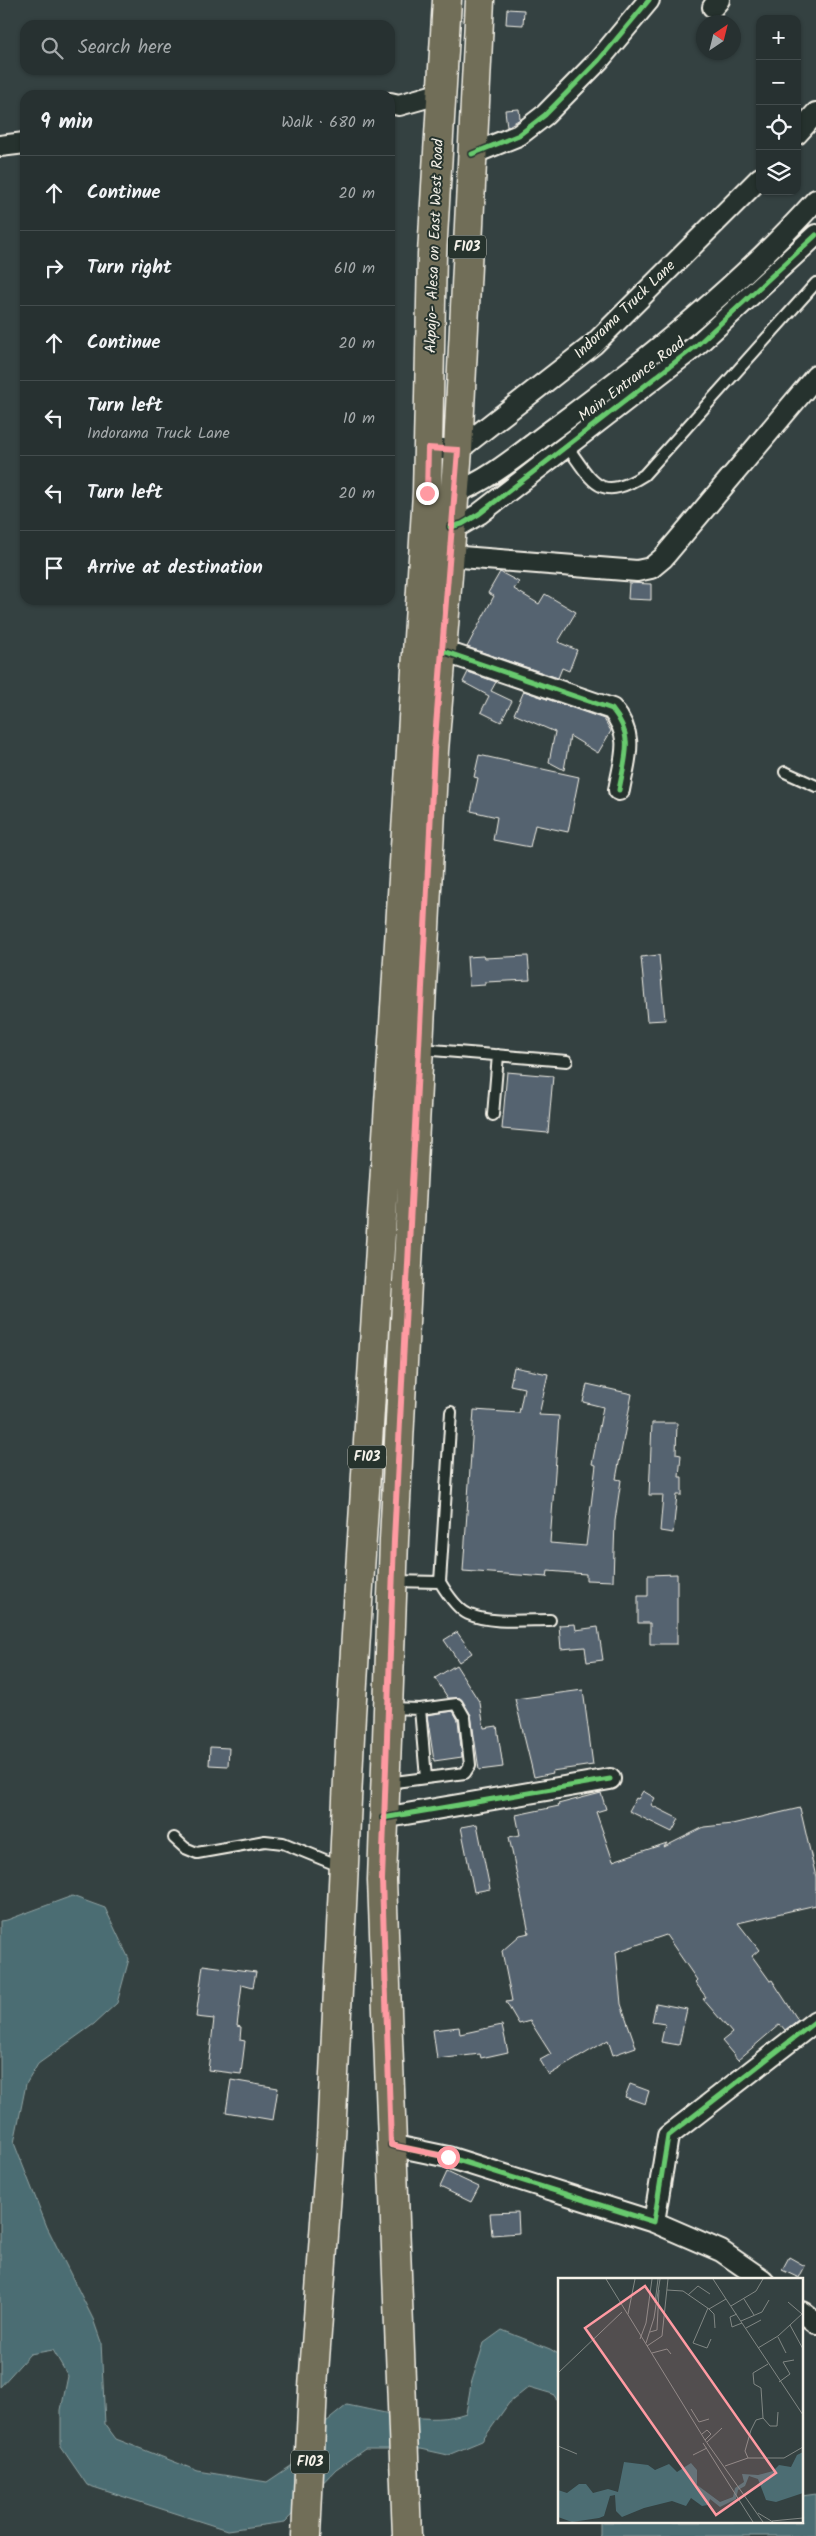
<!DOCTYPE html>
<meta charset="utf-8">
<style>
:root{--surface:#273131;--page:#333d3d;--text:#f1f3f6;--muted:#a4a9ab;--line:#434c4d}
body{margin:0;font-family:Kalam,sans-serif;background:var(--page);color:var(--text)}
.controls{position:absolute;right:15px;top:15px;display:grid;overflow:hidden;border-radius:10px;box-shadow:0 1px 4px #0004}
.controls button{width:45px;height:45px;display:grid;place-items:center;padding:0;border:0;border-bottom:1px solid var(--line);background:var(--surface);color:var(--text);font:25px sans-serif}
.compass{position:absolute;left:696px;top:15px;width:45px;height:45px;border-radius:50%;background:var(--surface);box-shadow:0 1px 4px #0004;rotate:35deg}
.stop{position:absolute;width:15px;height:15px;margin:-11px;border:4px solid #ff9aa2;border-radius:50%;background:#fff}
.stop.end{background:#ff9aa2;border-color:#fff;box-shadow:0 1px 5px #0008}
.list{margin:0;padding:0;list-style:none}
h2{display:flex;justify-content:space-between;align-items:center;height:65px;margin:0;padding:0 20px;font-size:21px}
h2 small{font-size:16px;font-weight:400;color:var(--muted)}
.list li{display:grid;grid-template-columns:32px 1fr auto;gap:15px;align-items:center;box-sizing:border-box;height:75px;padding:0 20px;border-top:1px solid var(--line)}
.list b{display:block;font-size:19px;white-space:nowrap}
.list p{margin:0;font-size:16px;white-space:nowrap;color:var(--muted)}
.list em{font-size:16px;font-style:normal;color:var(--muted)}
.icon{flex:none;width:28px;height:28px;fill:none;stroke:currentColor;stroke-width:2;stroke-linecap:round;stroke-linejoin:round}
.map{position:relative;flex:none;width:816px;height:2536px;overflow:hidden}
.search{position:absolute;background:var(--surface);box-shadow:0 1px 4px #0004;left:20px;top:20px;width:375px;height:55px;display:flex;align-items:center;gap:12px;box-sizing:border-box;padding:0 18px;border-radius:15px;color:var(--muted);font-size:19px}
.panel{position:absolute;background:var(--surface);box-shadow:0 1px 4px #0004;left:20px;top:90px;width:375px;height:515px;border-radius:15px}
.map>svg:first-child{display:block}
.water{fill:#4c6d73;stroke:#8fa2a2}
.building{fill:#55636f;stroke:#f4f1e8}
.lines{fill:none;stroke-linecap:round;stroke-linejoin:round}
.service-casing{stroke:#f4f1e8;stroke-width:14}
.minor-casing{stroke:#f4f1e8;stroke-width:24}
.primary-casing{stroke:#f4f1e8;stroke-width:31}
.service{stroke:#26332d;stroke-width:10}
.minor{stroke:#26332d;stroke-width:20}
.primary{stroke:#716e59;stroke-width:28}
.cycleway-casing{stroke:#26332d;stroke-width:8}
.cycleway{stroke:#67ca6e;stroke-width:5}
.route{stroke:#ff9aa2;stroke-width:6}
.labels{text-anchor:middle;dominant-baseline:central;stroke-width:4;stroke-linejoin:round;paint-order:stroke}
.shield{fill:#26332d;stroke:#b6b8b0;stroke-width:1}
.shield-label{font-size:14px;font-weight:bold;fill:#f4f1e8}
.street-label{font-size:15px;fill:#f4f1e8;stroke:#26332d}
.inset-road{fill:none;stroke:#818784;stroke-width:1}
.view{fill:#ff9aa2;fill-opacity:0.15;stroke:#ff9aa2;stroke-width:2.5}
.inset-edge{fill:none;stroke:#f4f1e8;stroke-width:2.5}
</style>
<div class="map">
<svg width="816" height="2536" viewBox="0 0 816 2536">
<rect width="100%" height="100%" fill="#344141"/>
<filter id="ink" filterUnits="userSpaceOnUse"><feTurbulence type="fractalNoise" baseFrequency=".02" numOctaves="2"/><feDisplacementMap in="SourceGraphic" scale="10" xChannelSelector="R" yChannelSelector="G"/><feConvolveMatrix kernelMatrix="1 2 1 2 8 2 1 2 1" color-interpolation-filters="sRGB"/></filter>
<g filter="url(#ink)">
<!-- water -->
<path class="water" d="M72 1896 105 1908 129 1959 117 2003 94 2024 38 2064 26 2084 14 2143 47 2227 93 2319 101 2342 105 2424 116 2439 198 2471 267 2482 291 2466 326 2422 347 2405C383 2412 430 2426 466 2413L471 2384 484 2343 502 2330 550 2349 560 2355V2404L553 2394 529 2387 509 2403 482 2441 448 2455 421 2449H365L336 2469 285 2522 227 2530 87 2485 61 2447V2410L68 2376 53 2350 30 2354 0 2387V1921L7 1920Z
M816 2494V2536H600V2522H802V2496Z"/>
<!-- building -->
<path class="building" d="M507 9 524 10 523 25 506 24Z
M519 109 520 119 507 127 505 110Z
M500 572 519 582 514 589 539 604 545 594 576 612 558 642 577 650 569 671 562 668 558 678 467 647 494 596 488 593Z
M629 583 651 584V600L628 599Z
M468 672 496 682 491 691 512 701 501 722 481 712 489 696 463 682Z
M524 691 604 719 611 731 598 753 570 736 564 770 549 762 555 732 514 714Z
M479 755 579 777 568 832 535 825 530 847 493 840 497 817 471 811 478 778 474 777Z
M659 955 665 1020 647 1021 641 957Z
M483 956 484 958 528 956 530 980 485 982V985L469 986 467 957Z
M507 1072 553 1076 548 1133 502 1129Z
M514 1367 548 1374 539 1415 559 1416 550 1543 586 1546 596 1465 592 1464 603 1407 583 1402 587 1384 632 1394 616 1479 621 1480 615 1521 613 1581 586 1580V1574L548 1571 547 1577 463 1571 474 1410 519 1413 524 1388 510 1385Z
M652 1423H677L676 1454 681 1455 679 1477H682V1495H677L673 1533 660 1531 663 1495H649Z
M677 1574V1644H650V1623H638V1596H648V1575Z
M575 1624 576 1630 598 1627 603 1660 587 1662 585 1647 561 1649 559 1625Z
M457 1632 472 1653 459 1662 444 1640Z
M456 1665 480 1703 484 1728 497 1726 503 1767 479 1770 471 1715 460 1698H448L435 1678Z
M583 1690 593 1765 552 1771 553 1773 534 1777 515 1699Z
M453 1711 458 1720 462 1757 434 1761 427 1715Z
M210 1747 229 1748 228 1766 209 1765Z
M643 1791 655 1798 651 1805 679 1819 672 1832 629 1811 636 1798 638 1799Z
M601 1793 606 1809 596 1812 613 1861 667 1843 664 1847 704 1827 732 1824 800 1808 816 1877V1905L738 1923 759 1950 752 1956 770 1981 772 1980 798 2020 785 2030 780 2024 738 2060 722 2041 732 2033 703 1999 706 1997 695 1982 697 1980 666 1935 616 1952 621 2004 636 2047 613 2055 608 2040 549 2075 540 2060 551 2054 530 2021 519 2024 506 2002 512 2001 502 1951 520 1935 529 1933 509 1837 520 1835 516 1815 559 1806 558 1804Z
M477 1824 490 1889 474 1892 461 1827Z
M203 1965 256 1972 253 1987 242 1984 237 2026 241 2027 240 2040 245 2041 241 2074 208 2070 214 2019 196 2017Z
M656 2003 687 2009 679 2045 661 2042 665 2024 652 2022Z
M502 2025 508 2052 481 2058 480 2054 437 2059 433 2030 459 2027 460 2034Z
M231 2080 278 2088 273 2120 226 2112Z
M630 2084 649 2091 645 2104 625 2097Z
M447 2172 479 2187 471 2202 440 2187Z
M518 2212 519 2233 492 2235 490 2213Z
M789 2257 805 2266 799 2278 782 2270Z"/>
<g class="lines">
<defs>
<path id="service" d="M566 445C593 481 598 504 644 475L816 283
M785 772 816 786
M420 1049 567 1061
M493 1115 498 1055
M451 1412 440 1582C446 1592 457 1609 468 1614 489 1624 527 1620 550 1620
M393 1581 440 1582
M420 1709 426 1778
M387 1783 465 1773 470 1765 465 1718 457 1704 420 1709 389 1708
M174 1838 185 1848 197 1853 265 1841 283 1843 342 1867"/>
<path id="minor" d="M713 7 719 0
M390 103 399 105 442 93
M797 134 816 113
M0 146 25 143
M472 154 519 135 545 115 599 60 649 0
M428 448 458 450 594 344 760 178
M453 494C492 479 524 450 557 426 649 358 740 285 816 200
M450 527 462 524 479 514 696 346 816 235
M449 556 637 571 651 568 663 558 816 376
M443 651 612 709C635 737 625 757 619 790
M383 1818 610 1779
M391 2145 448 2157 654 2222 668 2136 816 2021
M654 2222 721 2251 763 2280
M802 2312 816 2323"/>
<path id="primary" d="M306 2536 313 2387 331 2138 351 1715 427 493 432 254 447 0
M407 2536 382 1880 394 1540 434 751 458 450 480 0"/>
</defs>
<!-- service casing -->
<use href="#service" class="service-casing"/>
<!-- minor casing -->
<use href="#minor" class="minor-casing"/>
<!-- primary casing -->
<use href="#primary" class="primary-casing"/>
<!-- service -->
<use href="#service" class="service"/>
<!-- minor -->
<use href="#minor" class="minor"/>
<!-- primary -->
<use href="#primary" class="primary"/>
<defs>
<path id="cycleway" d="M472 154 519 135 545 115 599 60 649 0
M450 527 462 524 479 514 696 346 816 235
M443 651 612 709C635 737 625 757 619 790
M383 1818 610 1779
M391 2145 448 2157 654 2222 668 2136 816 2021"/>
</defs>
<!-- cycleway casing -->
<use href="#cycleway" class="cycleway-casing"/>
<!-- cycleway -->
<use href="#cycleway" class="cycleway"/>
</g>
</g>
<g class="lines" filter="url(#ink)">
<!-- route -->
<path class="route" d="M427 493 428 448 458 450 434 751 394 1540 382 1880 391 2145 448 2157"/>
</g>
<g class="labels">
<!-- shield labels -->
<g class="shield">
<rect x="448" y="235.5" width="38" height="23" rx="4"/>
<rect x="348" y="1445.5" width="38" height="23" rx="4"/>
<rect x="291" y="2450.5" width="38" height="23" rx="4"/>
</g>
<g class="shield-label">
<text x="467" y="247">F103</text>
<text x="367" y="1457">F103</text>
<text x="310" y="2462">F103</text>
</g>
<!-- street labels -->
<g class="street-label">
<text transform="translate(435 246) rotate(-88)">Akpajo- Alesa on East West Road</text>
<text transform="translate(625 310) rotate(-44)">Indorama Truck Lane</text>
<text transform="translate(632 380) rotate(-37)">Main Entrance Road</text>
</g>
</g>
<!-- overview -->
<g transform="translate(558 2278)">
<rect width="245" height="245" fill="#344141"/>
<path d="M245 174V215L218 224 208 222 200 201 191 198 187 208 180 212 178 221 162 229 152 221 150 227 144 228 133 220 128 228 114 223 86 230 64 239 58 233 57 217 52 218 46 238 41 240 14 244 0 239V212L9 215 21 206H28L35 215 50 211 60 214 66 184 90 187 97 192 111 186 119 194 133 185 139 192V207L162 224 175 219 177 210 186 204 184 196 200 197 215 193 221 187 233 189 239 177Z" fill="#4c6d73"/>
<path class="inset-road" d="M48 1 147 162 205 244M155 1 168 21M109 12 125 13 151 31 168 21 245 137M130 17 140 8 152 16M186 21 196 37M230 24 244 36M97 25 100 1M173 28 198 13 205 1M150 30 135 65 149 70 153 61M151 31 156 36 157 50M70 36 77 1M179 36 172 39 174 49 184 45M183 43 204 34 211 22M232 47 245 71M188 50 203 42M92 54 99 52 101 12M220 59 228 75M82 61 88 45 94 1M88 65 96 40 102 1M89 68 104 58 110 1M200 70 220 58 245 35M94 75 109 71 113 76M0 95 64 34M221 104 232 96 225 84 236 82M133 131 141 144 151 141M205 140 212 148H219L220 134M144 156 149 152 153 156 147 162M149 164 164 150M145 165 195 244M0 168 19 176M135 177 149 170M190 180H226L245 169M167 188 190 180 187 173 193 152 198 142 205 140 203 110 196 106 195 95 210 86M200 235 215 244M214 243 245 240"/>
<path class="view" d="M87 8 218 195 158 237 27 50Z"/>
<rect width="245" height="245" class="inset-edge"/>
</g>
</svg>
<div class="controls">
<button>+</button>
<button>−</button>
<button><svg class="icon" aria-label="locate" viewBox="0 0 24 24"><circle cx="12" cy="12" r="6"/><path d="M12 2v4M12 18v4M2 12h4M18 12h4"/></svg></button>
<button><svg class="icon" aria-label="layers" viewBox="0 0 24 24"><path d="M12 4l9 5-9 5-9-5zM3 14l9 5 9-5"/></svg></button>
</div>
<svg class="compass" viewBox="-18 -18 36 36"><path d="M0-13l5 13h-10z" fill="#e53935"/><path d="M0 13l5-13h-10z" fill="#a4a9ab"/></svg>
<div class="stop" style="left:448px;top:2157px"></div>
<div class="stop end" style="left:427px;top:493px"></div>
<div class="search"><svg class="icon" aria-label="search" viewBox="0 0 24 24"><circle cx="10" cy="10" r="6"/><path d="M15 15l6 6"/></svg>Search here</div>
<section class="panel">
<h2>9 min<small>Walk · 680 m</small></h2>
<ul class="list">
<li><svg class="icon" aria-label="ahead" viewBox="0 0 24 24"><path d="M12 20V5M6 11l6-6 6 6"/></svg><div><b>Continue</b></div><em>20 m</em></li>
<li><svg class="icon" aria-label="right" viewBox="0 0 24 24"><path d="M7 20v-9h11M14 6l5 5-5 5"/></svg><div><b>Turn right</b></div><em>610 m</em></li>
<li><svg class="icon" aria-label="ahead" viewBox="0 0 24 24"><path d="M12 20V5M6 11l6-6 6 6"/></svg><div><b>Continue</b></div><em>20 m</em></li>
<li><svg class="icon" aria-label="left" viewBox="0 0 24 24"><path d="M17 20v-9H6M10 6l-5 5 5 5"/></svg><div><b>Turn left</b><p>Indorama Truck Lane</p></div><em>10 m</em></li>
<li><svg class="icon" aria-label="left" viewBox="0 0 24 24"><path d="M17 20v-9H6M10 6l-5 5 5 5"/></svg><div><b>Turn left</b></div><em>20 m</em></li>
<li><svg class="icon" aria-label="arrive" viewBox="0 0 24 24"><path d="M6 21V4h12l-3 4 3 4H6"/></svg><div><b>Arrive at destination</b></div></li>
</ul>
</section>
</div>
